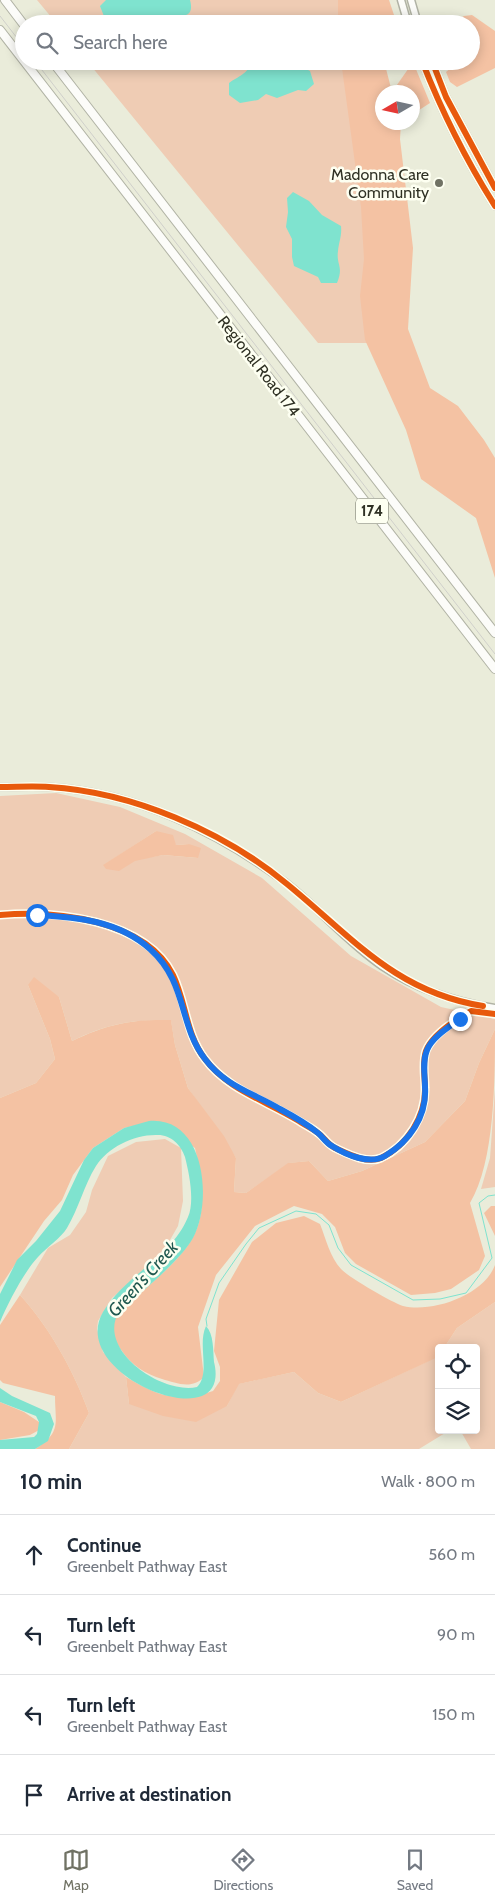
<!DOCTYPE html>
<meta charset="utf-8">
<style>
:root{--surface:#fff;--page:#f6f6f7;--text:#1f2937;--muted:#747a83;--line:#e0e1e3;--accent:#707264}
body{margin:0;font-family:Cabin,sans-serif;background:var(--page);color:var(--text)}
.controls{position:absolute;right:15px;bottom:15px;display:grid;overflow:hidden;border-radius:5px;box-shadow:0 2px 12px #0003}
.controls button{width:45px;height:45px;display:grid;place-items:center;padding:0;border:0;border-bottom:1px solid var(--line);background:var(--surface);color:var(--text);font:25px sans-serif}
.compass{position:absolute;left:375px;top:85px;width:45px;height:45px;border-radius:50%;background:var(--surface);box-shadow:0 2px 12px #0003;rotate:261deg}
.stop{position:absolute;width:15px;height:15px;margin:-11px;border:4px solid #1a73e8;border-radius:50%;background:#fff}
.stop.end{background:#1a73e8;border-color:#fff;box-shadow:0 1px 5px #0008}
.list{margin:0;padding:0;list-style:none}
h2{display:flex;justify-content:space-between;align-items:center;height:65px;margin:0;padding:0 20px;font-size:21px}
h2 small{font-size:16px;font-weight:400;color:var(--muted)}
.list li{display:grid;grid-template-columns:32px 1fr auto;gap:15px;align-items:center;box-sizing:border-box;height:80px;padding:0 20px;border-top:1px solid var(--line)}
.list b{display:block;font-size:19px;white-space:nowrap}
.list p{margin:0;font-size:16px;white-space:nowrap;color:var(--muted)}
.list em{font-size:16px;font-style:normal;color:var(--muted)}
.icon{flex:none;width:28px;height:28px;fill:none;stroke:currentColor;stroke-width:2;stroke-linecap:round;stroke-linejoin:round}
.map{position:relative;flex:none;width:495px;height:1449px;overflow:hidden}
.search{position:absolute;background:var(--surface);box-shadow:0 2px 12px #0003;left:15px;right:15px;top:15px;height:55px;display:flex;align-items:center;gap:12px;box-sizing:border-box;padding:0 18px;border-radius:28px;color:var(--muted);font-size:19px}
.sheet{height:385px;background:var(--surface)}
nav{display:flex;justify-content:space-around;align-items:center;box-sizing:border-box;height:70px;border-top:1px solid var(--line);background:var(--surface);font-size:14px;color:var(--muted)}
nav a{display:grid;justify-items:center;gap:2px}
nav .on{color:var(--accent)}
.map>svg:first-child{display:block}
.green{fill:#efccb4;fill-rule:evenodd}
.forest{fill:#f4c2a3}
.water{fill:#7fe3cf}
.lines{fill:none;stroke-linecap:round;stroke-linejoin:round}
.stream{stroke:#7fe3cf;stroke-width:1}
.primary-casing{stroke:#b1b3a5;stroke-width:9}
.highway-casing{stroke:#b1b3a5;stroke-width:10}
.primary{stroke:#fcfcf9;stroke-width:6}
.highway{stroke:#fcfcf9;stroke-width:8}
.tram{stroke:#d0d0cb;stroke-width:1}
.cycleway-casing{stroke:#fdfff1;stroke-width:9}
.cycleway{stroke:#e8590c;stroke-width:6}
.route{stroke:#1a73e8;stroke-width:6}
.poi-dot{fill:#707264;stroke:#fdfff1;stroke-width:2}
.labels{text-anchor:middle;dominant-baseline:central;stroke-width:5;stroke-linejoin:round;paint-order:stroke}
.shield{fill:#fdfff1;stroke:#6d6f62;stroke-width:1}
.shield-label{font-size:15px;font-weight:bold;fill:#2f3124}
.poi-label{font-size:16px;fill:#2f3124;stroke:#fdfff1;text-anchor:end}
.street-label{font-size:16px;fill:#2f3124;stroke:#fdfff1}
.water-label{font-size:18px;font-style:italic;fill:#1e584f;stroke:#fdfff1}
</style>
<div class="map">
<svg width="495" height="1449" viewBox="0 0 495 1449">
<rect width="100%" height="100%" fill="#eaecda"/>
<!-- green -->
<path class="green" d="M37 0H356L355 24H57Z
M87 61H356L376 343H318Z
M56 793 120 807 185 834 262 878 351 956 441 1007 495 1019V1029L479 1063 465 1101 425 1142 362 1171 328 1181 309 1161 289 1163 246 1193 234 1192 236 1158 188 1088 175 1045 171 1021C132 1019 107 1024 72 1041L59 997 28 985 50 1039 55 1059 36 1083 0 1098V796ZM156 831 176 845 189 844 198 858 163 855 104 865Z
M495 1089V1187L481 1189 490 1158Z
M165 1139 181 1148 183 1201 178 1226 162 1254 112 1298 98 1321 97 1329 103 1352 126 1377 129 1404 227 1406 238 1384 294 1372 318 1393 341 1402 439 1356V1430H450L419 1449H69L89 1413C74 1371 50 1328 20 1295L48 1248 70 1235 86 1212 92 1190 108 1156 136 1142Z
M495 1302V1449H471L460 1430H476V1348H444L457 1328Z"/>
<!-- forest -->
<path class="forest" d="M338 0H389L397 24H338Z
M472 15 495 31V68L457 87 450 82 446 72 459 61H471V24H460L459 19 464 16Z
M341 61H384L392 92 413 62 430 103 413 114 412 92H382V122L401 123 400 139 413 248 408 329 430 388 458 406 484 440 495 458V578L476 518 421 479 406 430 365 340 360 296 364 259 361 207Z
M156 831 173 835 176 845 189 844 201 848 198 858 163 855 135 861 119 871 106 869 103 865Z
M34 977 59 997 72 1041C107 1024 132 1019 171 1020L175 1045 188 1088 224 1136 236 1158 234 1192 246 1193 288 1163 309 1161 328 1181 362 1171 425 1142 465 1101 479 1063 495 1029C495 1079 495 1162 470 1203L485 1256 479 1270 451 1289 435 1293 411 1295 356 1264 345 1253 335 1227 322 1214 294 1206 255 1226 216 1275 198 1327 204 1377C192 1390 176 1383 162 1379 146 1374 131 1365 122 1351 115 1342 110 1330 114 1319 118 1308 130 1303 138 1295 155 1280 183 1257 193 1237 208 1210 201 1176 195 1148L157 1121 124 1128 93 1148 73 1175 62 1200 44 1221 0 1287V1098L36 1083 55 1059 50 1039 28 985Z
M491 1206H495V1236L484 1213Z
M304 1216 320 1224C326 1239 330 1257 341 1269 348 1277 393 1303 403 1306 433 1313 484 1295 495 1265V1302L457 1328 444 1348H439L438 1357 341 1402 318 1393 294 1372 239 1384 227 1406 196 1422 163 1416 129 1404 126 1377C159 1396 174 1403 213 1391L220 1381V1367L214 1351 219 1300 252 1242 276 1223Z
M20 1295C50 1328 74 1371 89 1413L69 1449H35C62 1432 55 1423 55 1396L3 1383 0 1380V1325Z
M0 1402 24 1412 39 1422 41 1429 30 1435 0 1440Z"/>
<!-- water -->
<path class="water" d="M106 0H190C196 23 175 13 164 16 159 18 155 23 150 24 137 26 120 24 107 24L100 6Z
M251 61H290L310 71 314 84 306 91 298 90 277 98 266 94 258 100 240 103 229 95V83C237 77 250 73 251 61Z
M293 192 309 201 322 215 341 226C342 236 339 241 338 251 336 265 344 266 337 283H321L318 277 294 266 292 257V239L286 227 288 212 287 198Z
M149 1121C205 1116 213 1201 193 1238 181 1260 141 1293 120 1310 94 1349 162 1395 197 1387 211 1373 197 1345 206 1326 214 1334 213 1351 214 1362 216 1370 217 1380 212 1388 190 1422 71 1367 103 1312 125 1275 171 1258 188 1217 195 1201 189 1173 185 1157 181 1145 171 1135 158 1135 135 1134 108 1147 96 1166 84 1185 79 1208 67 1228 61 1238 47 1247 38 1257 24 1272 8 1303 0 1322V1294L17 1260 36 1241 60 1211 84 1160 93 1148 124 1128Z
M0 1388 12 1396 50 1413 54 1424 48 1441 35 1449H0V1440L34 1437 37 1434 39 1422 36 1416 0 1402Z"/>
<g class="lines">
<!-- stream -->
<path class="stream" d="M207 1326 206 1319 219 1283 246 1244 259 1228 296 1211 316 1214 329 1225 338 1248 351 1265 413 1300 440 1299 466 1293 492 1258 479 1203 488 1196 495 1195"/>
<defs>
<path id="primary" d="M401 0 408 24
M411 0 418 24
M422 61C442 112 466 160 495 206
M432 61 446 97 495 188
M0 787C16 787 33 786 49 787 135 792 217 831 285 882 319 908 347 942 382 966 416 989 455 1002 495 1008"/>
<path id="highway" d="M5 0 24 25
M0 30 495 669
M52 61 495 633"/>
</defs>
<!-- primary casing -->
<use href="#primary" class="primary-casing"/>
<!-- highway casing -->
<use href="#highway" class="highway-casing"/>
<!-- primary -->
<use href="#primary" class="primary"/>
<!-- highway -->
<use href="#highway" class="highway"/>
<!-- tram -->
<path class="tram" d="M0 16 24 47
M35 61 495 654"/>
<defs>
<path id="cycleway" d="M422 61C442 112 466 160 495 206
M432 61 446 97 495 188
M0 787C16 787 33 786 49 787 132 792 223 831 287 884 352 937 395 992 483 1006
M0 915C54 910 145 919 173 975 186 1002 186 1035 205 1059 228 1090 267 1101 299 1121 305 1125 312 1128 318 1133 324 1137 327 1144 335 1148 348 1154 367 1164 381 1158 407 1146 426 1116 425 1088 425 1076 422 1063 426 1051 432 1035 457 1019 471 1011L495 1014"/>
</defs>
<!-- cycleway casing -->
<use href="#cycleway" class="cycleway-casing"/>
<!-- cycleway -->
<use href="#cycleway" class="cycleway"/>
</g>
<g class="lines">
<!-- route -->
<path class="route" d="M37 915C77 917 119 921 150 949 188 983 178 1024 205 1059 225 1086 253 1093 280 1109 293 1116 307 1124 318 1133 323 1137 326 1143 332 1146 346 1155 370 1165 385 1156 410 1141 427 1116 425 1087 425 1075 422 1062 427 1050 432 1037 449 1027 460 1019"/>
</g>
<!-- markers -->
<circle class="poi-dot" cx="439" cy="183" r="5"/>
<g class="labels">
<!-- shield labels -->
<rect class="shield" x="356" y="498.5" width="32" height="25" rx="4"/>
<g class="shield-label">
<text x="372" y="511">174</text>
</g>
<!-- poi labels -->
<g class="poi-label">
<text x="429" y="174">Madonna Care<tspan x="429" dy="18">Community</tspan></text>
</g>
<!-- street labels -->
<g class="street-label">
<text transform="translate(259 366) rotate(52)">Regional Road 174</text>
</g>
<!-- water labels -->
<g class="water-label">
<text transform="translate(143 1279) rotate(-48)">Green's Creek</text>
</g>
</g>
</svg>
<div class="controls">
<button><svg class="icon" aria-label="locate" viewBox="0 0 24 24"><circle cx="12" cy="12" r="6"/><path d="M12 2v4M12 18v4M2 12h4M18 12h4"/></svg></button>
<button><svg class="icon" aria-label="layers" viewBox="0 0 24 24"><path d="M12 4l9 5-9 5-9-5zM3 14l9 5 9-5"/></svg></button>
</div>
<svg class="compass" viewBox="-18 -18 36 36"><path d="M0-13l5 13h-10z" fill="#e53935"/><path d="M0 13l5-13h-10z" fill="#747a83"/></svg>
<div class="stop" style="left:37px;top:915px"></div>
<div class="stop end" style="left:460px;top:1019px"></div>
<div class="search"><svg class="icon" aria-label="search" viewBox="0 0 24 24"><circle cx="10" cy="10" r="6"/><path d="M15 15l6 6"/></svg>Search here</div>
</div>
<section class="sheet">
<h2>10 min<small>Walk · 800 m</small></h2>
<ul class="list">
<li><svg class="icon" aria-label="ahead" viewBox="0 0 24 24"><path d="M12 20V5M6 11l6-6 6 6"/></svg><div><b>Continue</b><p>Greenbelt Pathway East</p></div><em>560 m</em></li>
<li><svg class="icon" aria-label="left" viewBox="0 0 24 24"><path d="M17 20v-9H6M10 6l-5 5 5 5"/></svg><div><b>Turn left</b><p>Greenbelt Pathway East</p></div><em>90 m</em></li>
<li><svg class="icon" aria-label="left" viewBox="0 0 24 24"><path d="M17 20v-9H6M10 6l-5 5 5 5"/></svg><div><b>Turn left</b><p>Greenbelt Pathway East</p></div><em>150 m</em></li>
<li><svg class="icon" aria-label="arrive" viewBox="0 0 24 24"><path d="M6 21V4h12l-3 4 3 4H6"/></svg><div><b>Arrive at destination</b></div></li>
</ul>
</section>
<nav>
<a class="on"><svg class="icon" aria-label="map" viewBox="0 0 24 24"><path d="M3 6l6-2 6 2 6-2v14l-6 2-6-2-6 2zM9 4v14M15 6v14"/></svg>Map</a>
<a><svg class="icon" aria-label="directions" viewBox="0 0 24 24"><path d="M12 3l9 9-9 9-9-9zM9 14v-3h6M13 9l2 2-2 2"/></svg>Directions</a>
<a><svg class="icon" aria-label="saved" viewBox="0 0 24 24"><path d="M7 4h10v16l-5-4-5 4z"/></svg>Saved</a>
</nav>
